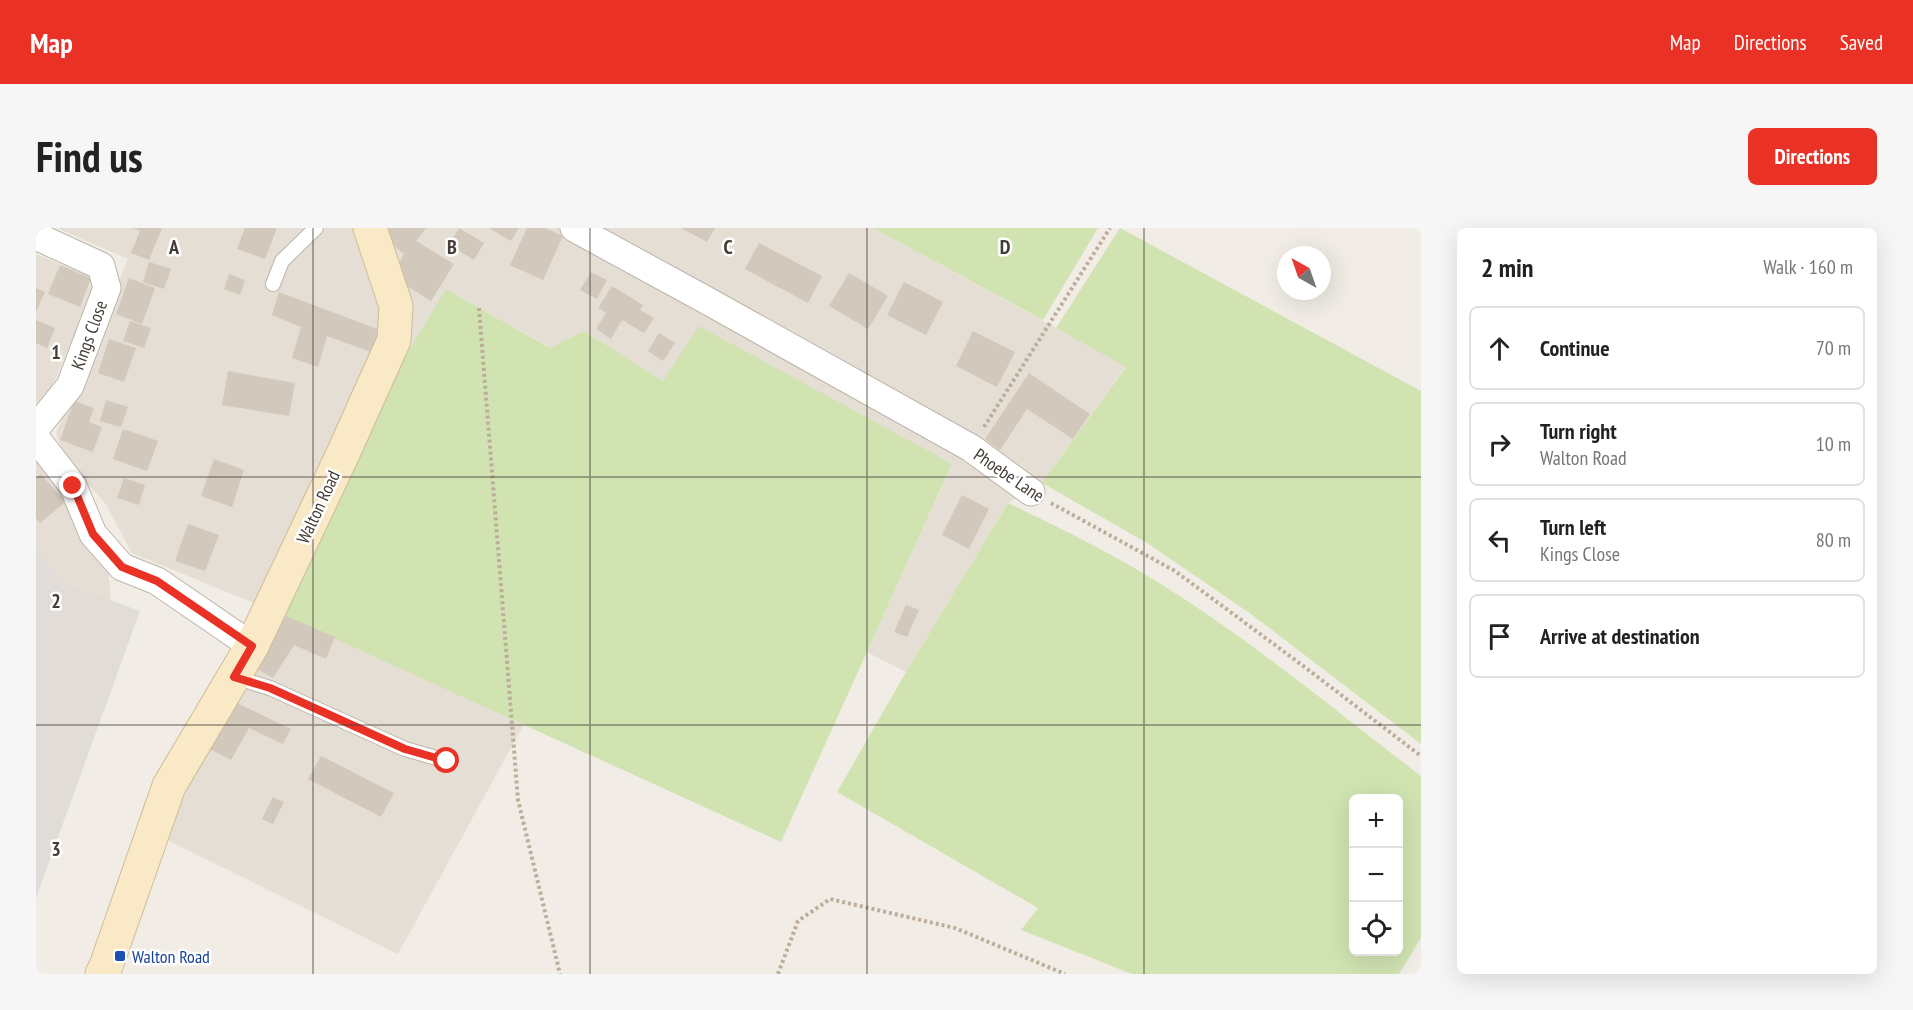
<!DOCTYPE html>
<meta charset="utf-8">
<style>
:root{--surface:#fff;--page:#f6f6f6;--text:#222;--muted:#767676;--line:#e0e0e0;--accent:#e93225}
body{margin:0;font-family:"PT Sans Narrow",sans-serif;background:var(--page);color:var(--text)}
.controls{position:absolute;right:18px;bottom:18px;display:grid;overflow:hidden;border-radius:9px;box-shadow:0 6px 24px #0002}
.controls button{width:54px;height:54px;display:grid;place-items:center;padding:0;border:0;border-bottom:2px solid var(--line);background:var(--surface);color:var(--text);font:30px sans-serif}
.compass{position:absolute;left:1241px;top:18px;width:54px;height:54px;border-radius:50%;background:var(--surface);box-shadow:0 6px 24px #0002;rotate:320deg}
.stop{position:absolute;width:18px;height:18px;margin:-14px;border:4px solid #e93225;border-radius:50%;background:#fff}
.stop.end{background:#e93225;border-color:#fff;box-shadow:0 2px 6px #0008}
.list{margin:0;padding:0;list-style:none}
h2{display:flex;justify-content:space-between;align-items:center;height:78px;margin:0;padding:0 24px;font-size:26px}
h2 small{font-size:20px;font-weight:400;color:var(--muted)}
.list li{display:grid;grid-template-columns:39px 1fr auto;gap:18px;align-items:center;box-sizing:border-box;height:84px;margin:0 12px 12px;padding:0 12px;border:2px solid var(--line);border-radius:9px}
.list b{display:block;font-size:22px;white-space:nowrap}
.list p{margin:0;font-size:20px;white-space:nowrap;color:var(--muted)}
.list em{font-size:20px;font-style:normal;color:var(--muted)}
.icon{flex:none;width:33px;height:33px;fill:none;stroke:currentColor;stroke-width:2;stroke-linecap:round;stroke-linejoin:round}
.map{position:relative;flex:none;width:1385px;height:746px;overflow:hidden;border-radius:9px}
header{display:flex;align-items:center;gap:36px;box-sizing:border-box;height:84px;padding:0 30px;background:var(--accent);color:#fff}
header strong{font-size:28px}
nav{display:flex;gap:33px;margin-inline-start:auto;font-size:21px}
.intro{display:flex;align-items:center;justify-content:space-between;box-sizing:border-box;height:144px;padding:0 36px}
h1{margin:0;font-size:42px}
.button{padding:15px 27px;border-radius:9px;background:var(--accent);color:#fff;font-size:21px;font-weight:700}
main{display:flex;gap:36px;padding:0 36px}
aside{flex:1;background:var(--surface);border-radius:9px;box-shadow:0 6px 24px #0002}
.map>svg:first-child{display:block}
.residential{fill:#e5ded4}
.industrial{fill:#e1dcd7}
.green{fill:#d1e3b1;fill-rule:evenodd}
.building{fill:#d2c8bc}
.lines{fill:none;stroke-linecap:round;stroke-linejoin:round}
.lane-casing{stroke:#bcb4a9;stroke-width:16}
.street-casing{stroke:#bcb4a9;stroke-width:29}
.secondary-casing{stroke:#cebb98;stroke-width:35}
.path{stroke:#bdae9b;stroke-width:4;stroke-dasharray:3 3;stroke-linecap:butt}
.lane{stroke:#fff;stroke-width:14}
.street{stroke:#fff;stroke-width:27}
.secondary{stroke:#fae9c7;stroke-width:33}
.route{stroke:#e93225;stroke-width:8}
.grid{fill:none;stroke:#433d36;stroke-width:1.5;stroke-opacity:0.55}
.transit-dot{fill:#1a4fb4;stroke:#fff;stroke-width:2}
.labels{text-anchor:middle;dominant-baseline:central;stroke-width:5;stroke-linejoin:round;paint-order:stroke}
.street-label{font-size:18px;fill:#433d36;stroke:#fff}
.transit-label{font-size:18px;fill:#164399;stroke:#fff;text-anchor:start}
.grid-label{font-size:20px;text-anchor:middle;font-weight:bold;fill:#433d36;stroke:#fff;stroke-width:5;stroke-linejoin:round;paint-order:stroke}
</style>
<header>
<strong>Map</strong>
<nav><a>Map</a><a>Directions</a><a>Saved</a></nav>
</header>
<div class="intro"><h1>Find us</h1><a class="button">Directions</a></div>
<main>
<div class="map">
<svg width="1385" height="746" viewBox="0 0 1385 746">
<rect width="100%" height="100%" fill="#f1ede6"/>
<!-- residential -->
<path class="residential" d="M21 0H837L1090 138 1006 255 972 275 870 444 831 424 916 237 663 99 627 153 548 103 515 120 410 61 248 387 488 496 362 726 117 605 247 387 96 325 69 275 27 228 20 205 92 31Z
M0 26 50 47 58 62 4 186H0Z
M0 234 31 268 72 339 75 373 30 356 0 320Z"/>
<!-- industrial -->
<path class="industrial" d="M0 320 30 356 104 383 0 670Z"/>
<!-- green -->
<path class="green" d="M837 0H1062L1007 92Z
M1084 0 1385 163V516L1215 386 1111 315 1006 255 1090 139 1020 100Z
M410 61 514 120 548 103 627 153 663 98 916 236 745 614 247 387 304 237Z
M972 275C1024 300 1076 325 1125 356 1216 413 1300 483 1385 548V710L1363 746H1096L985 702 1002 680 801 564 870 444ZM1362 570V724H1318V570Z"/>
<!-- building -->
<path class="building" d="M96 0H126L113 32 95 25 104 3Z
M209 0H241L229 31 201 21Z
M342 0H390L380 13 418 36 395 73 355 48 368 26 340 2Z
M423 0 448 15 438 32 413 17Z
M453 0H483L475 13Z
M491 0H509L527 8 507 52 474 37Z
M645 0H679L671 14Z
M723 15 786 48 772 75 709 41Z
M113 34 135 41 128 61 107 54Z
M24 37 55 50 44 79 12 66Z
M555 44 571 52 561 71 544 62Z
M813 45 852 68 832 101 793 78Z
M193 46 209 52 204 67 188 61Z
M93 50 119 60 106 96 80 86Z
M868 54 907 74 890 107 851 87Z
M576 58 607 77 604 82 618 90 608 105 586 92 575 111 560 101 570 85 562 80Z
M0 60 9 64 0 84Z
M243 64 349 104 341 126 291 108 282 139 256 130 265 99 236 87Z
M0 92 19 100 11 120 0 115Z
M94 93 115 100 108 120 87 113Z
M937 103 979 124 961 159 920 138Z
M623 105 639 115 627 133 612 123Z
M73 111 100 120 88 154 62 145Z
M192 143 259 155 253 188 186 177Z
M993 145 1054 186 1037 211 991 181 964 222 949 211Z
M70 172 92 179 85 199 64 193Z
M38 173 58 180 53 194 66 199 57 224 24 212Z
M87 201 122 213 111 243 77 231Z
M178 231 208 242 196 279 165 268Z
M5 246 29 274 4 295 0 290V250Z
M88 250 109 257 103 277 81 270Z
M926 267 953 281 933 321 906 307Z
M152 296 183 307 169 343 139 333Z
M870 377 883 382 871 409 858 404Z
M250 388 299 409 290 431 258 417 237 450 219 440Z
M199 474 255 501 247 516 213 500 195 532 172 520Z
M285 528 358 565 345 589 272 551Z
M237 569 248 574 237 596 226 591Z"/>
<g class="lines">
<defs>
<path id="lane" d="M237 56 246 33 280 0
M198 449 234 460 369 521 411 533"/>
<path id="street" d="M538 0 670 72 935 220 995 264
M0 8 65 38 71 60 34 158 0 200
M0 210 37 258 57 306 86 339 121 353 216 418"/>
<path id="secondary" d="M66 746 70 738 133 558 216 418 306 228 358 112 360 78 334 0"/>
</defs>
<!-- lane casing -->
<use href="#lane" class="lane-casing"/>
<!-- street casing -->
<use href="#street" class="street-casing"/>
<!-- secondary casing -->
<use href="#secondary" class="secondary-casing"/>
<!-- path -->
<path class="path" d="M443 80 482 572 524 746
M948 199 1074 0
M1015 275 1139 343 1266 437 1385 528
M742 746 762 693 794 671 919 700 1029 746"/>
<!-- lane -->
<use href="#lane" class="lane"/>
<!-- street -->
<use href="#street" class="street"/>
<!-- secondary -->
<use href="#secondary" class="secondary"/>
</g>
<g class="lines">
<!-- route -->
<path class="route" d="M37 258 57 306 86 339 121 353 216 418 198 449 234 460 369 521 411 533"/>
</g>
<!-- grid -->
<path class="grid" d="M277 0V746M554 0V746M831 0V746M1108 0V746M0 249H1385M0 497H1385"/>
<!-- markers -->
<rect class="transit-dot" x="78" y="722" width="12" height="12" rx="3"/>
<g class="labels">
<!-- street labels -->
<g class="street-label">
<text transform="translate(53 107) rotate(-70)">Kings Close</text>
<text transform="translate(973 247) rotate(34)">Phoebe Lane</text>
<text transform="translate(282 279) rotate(-65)">Walton Road</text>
</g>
<!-- transit labels -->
<g class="transit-label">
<text x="96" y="728">Walton Road</text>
</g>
</g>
<g class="grid-label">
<text x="138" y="26">A</text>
<text x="416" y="26">B</text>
<text x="692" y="26">C</text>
<text x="969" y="26">D</text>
<text x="20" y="131">1</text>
<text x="20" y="380">2</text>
<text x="20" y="628">3</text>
</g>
</svg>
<div class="controls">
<button>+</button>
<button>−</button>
<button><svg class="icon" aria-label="locate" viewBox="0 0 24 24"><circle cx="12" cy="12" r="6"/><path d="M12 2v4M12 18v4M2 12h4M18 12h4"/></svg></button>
</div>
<svg class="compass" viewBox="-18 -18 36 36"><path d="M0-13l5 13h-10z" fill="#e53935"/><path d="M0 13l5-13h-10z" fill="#767676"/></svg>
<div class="stop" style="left:411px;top:533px"></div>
<div class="stop end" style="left:37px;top:258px"></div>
</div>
<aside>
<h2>2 min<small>Walk · 160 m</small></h2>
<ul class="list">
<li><svg class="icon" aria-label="ahead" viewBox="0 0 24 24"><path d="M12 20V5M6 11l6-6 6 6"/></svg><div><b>Continue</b></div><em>70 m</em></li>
<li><svg class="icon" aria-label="right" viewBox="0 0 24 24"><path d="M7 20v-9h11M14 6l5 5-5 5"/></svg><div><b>Turn right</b><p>Walton Road</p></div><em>10 m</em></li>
<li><svg class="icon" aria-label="left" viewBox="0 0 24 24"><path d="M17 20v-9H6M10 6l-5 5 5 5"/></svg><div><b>Turn left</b><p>Kings Close</p></div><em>80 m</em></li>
<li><svg class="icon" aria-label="arrive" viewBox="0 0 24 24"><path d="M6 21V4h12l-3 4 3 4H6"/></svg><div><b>Arrive at destination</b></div></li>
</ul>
</aside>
</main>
